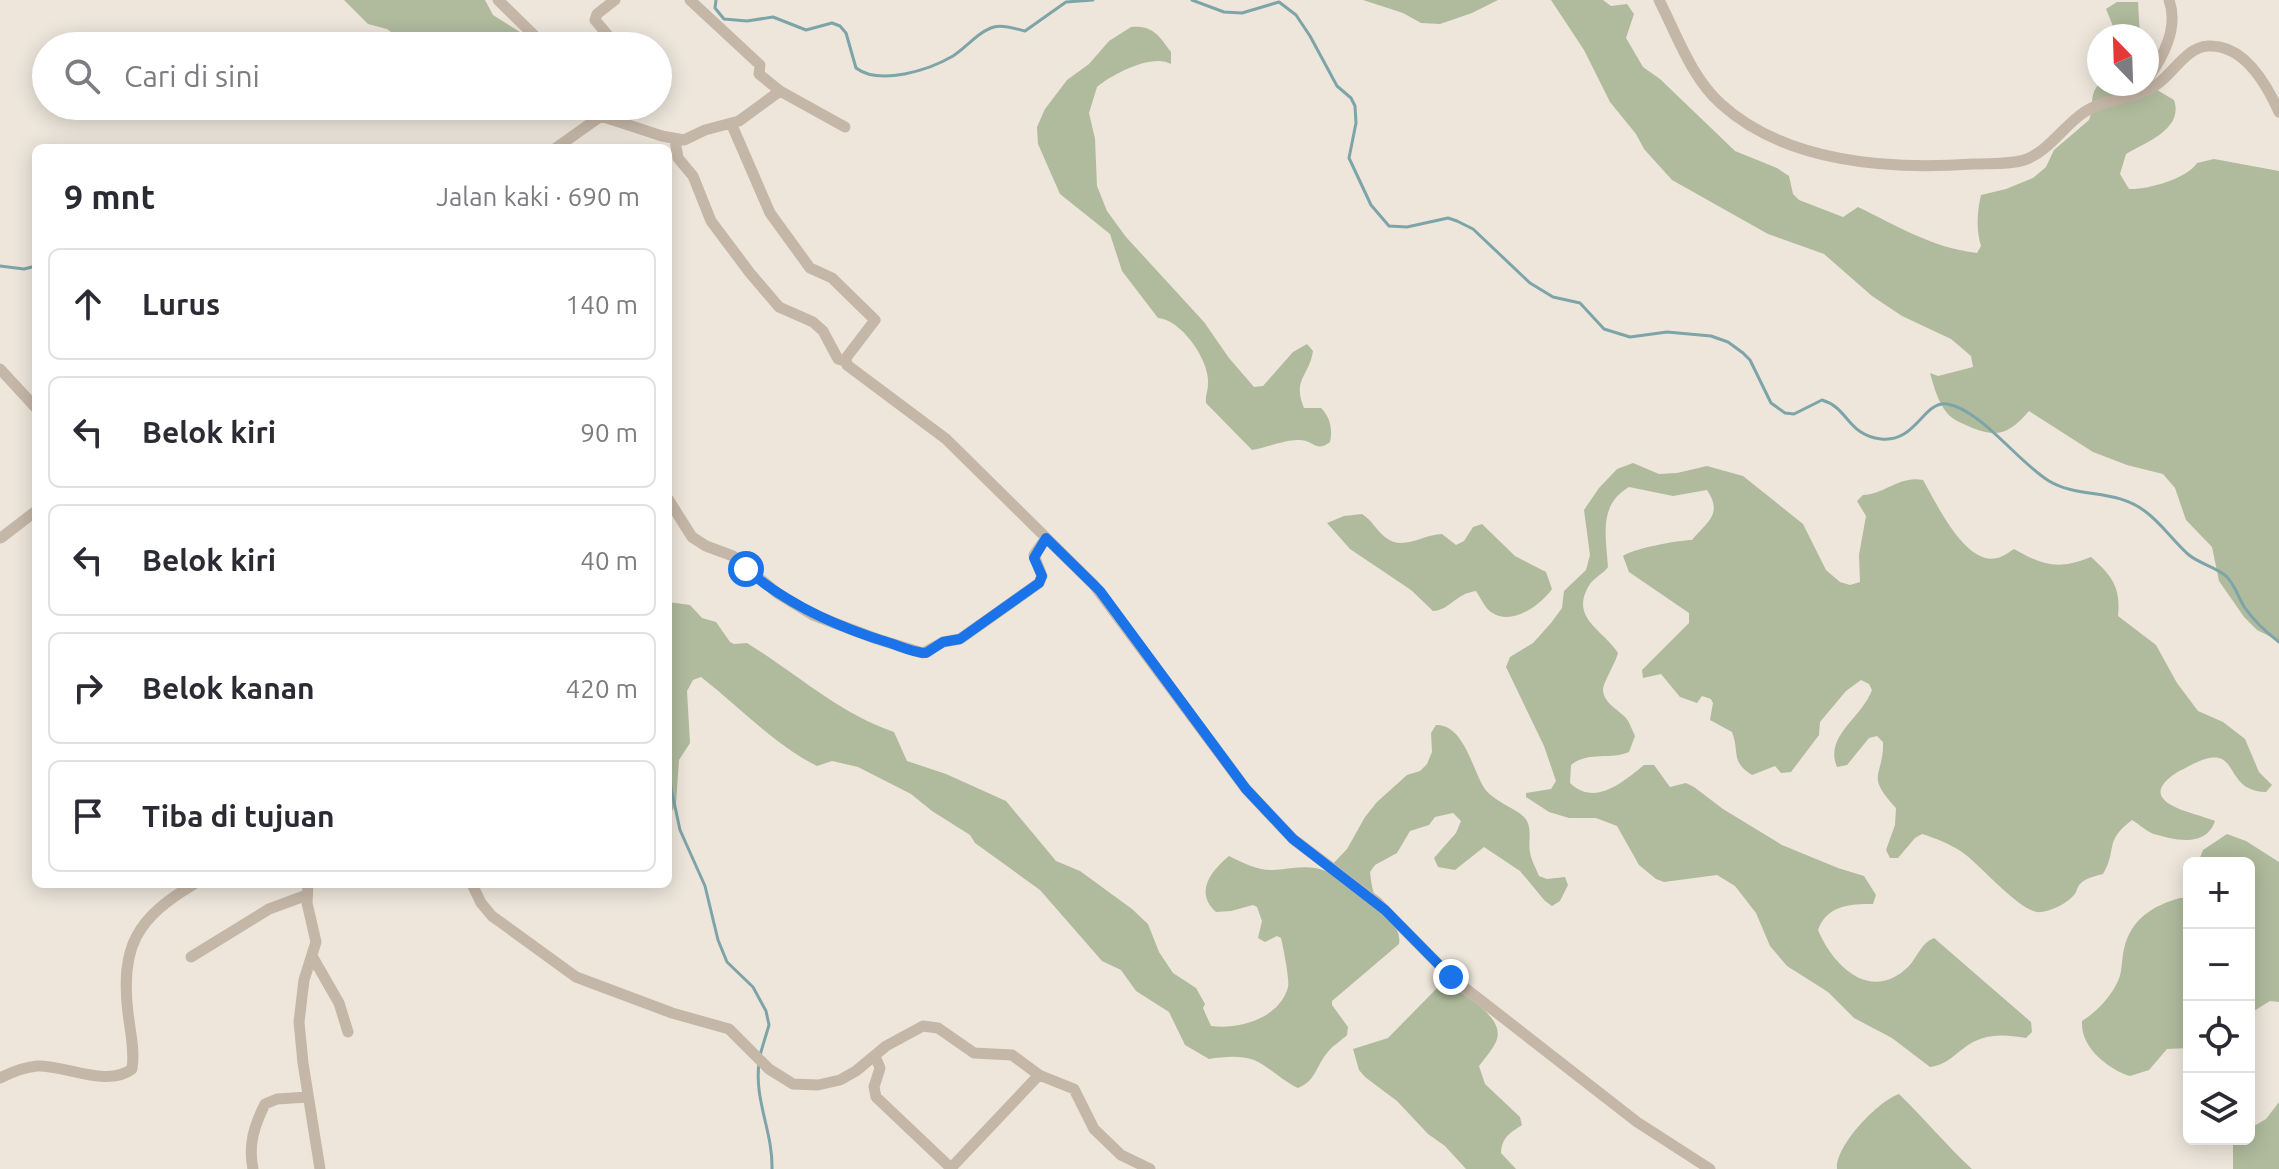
<!DOCTYPE html>
<html lang="id">
<meta charset="utf-8">
<style>
:root{--surface:#fff;--page:#f2f2f3;--text:#2b2b33;--muted:#7c7c81;--line:#e1e1e2}
body{margin:0;font-family:Ubuntu,sans-serif;background:var(--page);color:var(--text)}
.controls{position:absolute;right:24px;bottom:24px;display:grid;overflow:hidden;border-radius:12px;box-shadow:0 4px 20px #0003}
.controls button{width:72px;height:72px;display:grid;place-items:center;padding:0;border:0;border-bottom:2px solid var(--line);background:var(--surface);color:var(--text);font:40px sans-serif}
.compass{position:absolute;left:2087px;top:24px;width:72px;height:72px;border-radius:50%;background:var(--surface);box-shadow:0 4px 20px #0003;rotate:337deg}
.stop{position:absolute;width:24px;height:24px;margin:-18px;border:6px solid #1a73e8;border-radius:50%;background:#fff}
.stop.end{background:#1a73e8;border-color:#fff;box-shadow:0 2px 8px #0008}
.list{margin:0;padding:0;list-style:none}
h2{display:flex;justify-content:space-between;align-items:center;height:104px;margin:0;padding:0 32px;font-size:34px}
h2 small{font-size:26px;font-weight:400;color:var(--muted)}
.list li{display:grid;grid-template-columns:52px 1fr auto;gap:24px;align-items:center;box-sizing:border-box;height:112px;margin:0 16px 16px;padding:0 16px;border:2px solid var(--line);border-radius:12px}
.list b{display:block;font-size:30px;white-space:nowrap}
.list em{font-size:26px;font-style:normal;color:var(--muted)}
.icon{flex:none;width:44px;height:44px;fill:none;stroke:currentColor;stroke-width:2;stroke-linecap:round;stroke-linejoin:round}
.map{position:relative;flex:none;width:2279px;height:1169px;overflow:hidden}
.search{position:absolute;background:var(--surface);box-shadow:0 4px 20px #0003;left:32px;top:32px;width:640px;height:88px;display:flex;align-items:center;gap:20px;box-sizing:border-box;padding:0 28px;border-radius:44px;color:var(--muted);font-size:30px}
.panel{position:absolute;background:var(--surface);box-shadow:0 4px 20px #0003;left:32px;top:144px;width:640px;height:744px;border-radius:12px}
.map>svg:first-child{display:block}
.green{fill:#b0bb9d}
.lines{fill:none;stroke-linecap:round;stroke-linejoin:round}
.stream{stroke:#7da4a8;stroke-width:3}
.street{stroke:#c5b7a8;stroke-width:11}
.route{stroke:#1a73e8;stroke-width:10}
</style>
<div class="map">
<svg width="2279" height="1169" viewBox="0 0 2279 1169">
<rect width="100%" height="100%" fill="#eee6db"/>
<!-- green -->
<path class="green" d="M344 0H485L493 15 520 32 535 46H416L406 43 387 29 368 24Z
M1363 0H1498L1472 13 1440 24 1421 23 1403 13Z
M1551 0H1603L1611 6 1627 4 1634 14 1626 38 1643 67 1660 79 1735 151 1777 168 1789 176 1793 194 1799 200 1843 217 1858 207C1897 226 1933 248 1977 253L1981 246C1976 230 1977 212 1981 195L2006 189 2033 178 2046 167 2054 150 2089 120C2095 106 2088 96 2099 84H2147L2174 100C2184 129 2146 142 2126 154L2120 174 2129 189C2146 190 2187 179 2197 163L2214 159 2279 171V641L2257 630 2244 617 2219 581 2212 547 2186 520 2175 488 2163 474 2127 465 2093 452 2029 411C2009 434 1997 439 1968 426 1961 423 1952 419 1947 413 1938 402 1934 387 1930 373L1938 376 1973 367 1971 356 1951 339 1902 316 1872 296 1824 254 1768 234 1672 180 1644 149 1636 134 1610 102 1584 50Z
M2117 2H2138L2140 36H2117L2106 9Z
M1131 27C1153 25 1159 36 1171 52V64C1153 53 1112 74 1097 87L1089 113 1095 139 1097 186 1107 211 1126 237 1204 322 1229 358 1254 387 1263 386 1293 352 1307 344 1313 351C1309 377 1292 379 1304 408H1321C1330 417 1333 429 1330 442 1316 453 1314 440 1299 440 1287 439 1265 448 1252 450L1206 403C1205 395 1208 391 1208 384 1210 361 1182 320 1158 318L1122 271 1110 234 1060 194 1038 144 1037 127 1045 109 1067 80 1089 64 1109 41Z
M1633 463 1659 474 1677 473 1707 466 1743 476 1803 524 1826 570 1840 582 1850 585 1860 582 1859 555 1866 516 1857 501 1863 495C1885 494 1900 475 1923 480 1936 502 1965 566 1997 558 2003 557 2009 552 2014 549 2044 566 2058 570 2091 557 2112 576 2121 587 2118 616L2156 645 2177 683 2198 711 2223 722 2245 739 2259 772 2272 785 2266 792C2221 791 2242 741 2195 763 2188 767 2180 770 2173 775 2134 804 2197 813 2215 821 2206 848 2174 840 2154 834 2147 832 2139 824 2132 820 2103 842 2118 849 2103 874 2096 876 2085 878 2080 884 2077 887 2077 892 2074 895 2067 903 2052 911 2041 912 2022 915 1981 865 1962 852 1950 844 1935 838 1922 834L1915 838 1898 858H1890L1886 850 1895 825 1896 808C1864 773 1884 778 1883 742L1877 736 1869 738 1847 765 1837 767C1824 736 1861 719 1872 690L1869 684 1861 680 1846 691 1820 722 1819 735 1791 772 1781 773 1775 766 1752 775C1730 761 1740 753 1732 732L1710 720 1713 703 1711 699 1702 696 1697 703 1680 697 1661 674 1643 678 1642 670 1689 623V613L1629 572 1623 556C1632 549 1678 540 1692 540 1708 521 1723 514 1707 490L1673 496 1629 487C1598 505 1606 536 1608 567 1603 574 1595 577 1590 584 1568 618 1604 630 1618 653 1615 664 1604 681 1603 689 1603 703 1618 709 1626 718 1630 723 1632 730 1635 736L1629 752C1611 760 1587 751 1571 765L1570 783C1595 807 1623 782 1644 765H1654L1670 787 1686 783 1694 787 1723 809 1782 845 1838 868 1864 876 1876 895 1873 904C1850 904 1827 905 1818 930 1834 968 1872 1003 1909 966 1918 956 1921 943 1934 938L2031 1022 2032 1032 2026 1038C2003 1034 1983 1033 1964 1048 1952 1057 1945 1065 1930 1067L1892 1038 1854 1018 1828 992 1787 966 1770 946 1756 913 1735 886 1717 875 1664 882 1656 879 1639 865 1617 826 1596 818H1569L1549 812 1526 797V793L1551 789 1556 781 1544 746 1506 667 1510 657 1533 643 1551 623 1562 608 1564 591 1586 570 1590 555 1584 510 1599 488 1617 469Z
M1362 514C1372 520 1376 530 1385 537 1403 552 1423 534 1442 534L1456 545 1464 541 1473 527 1482 524 1515 556 1546 572 1552 589C1541 605 1511 627 1491 612 1485 608 1480 597 1476 591 1455 594 1450 610 1433 611L1411 590 1350 549 1327 523 1344 516Z
M668 602 690 605 702 618 716 622 730 642 734 644 747 643C796 673 838 713 894 732L907 761 946 774 1006 801 1056 861 1080 871 1132 909 1148 924 1159 952 1173 973 1196 988 1205 1004 1203 1008 1211 1026C1239 1030 1280 1018 1288 987 1290 981 1283 946 1281 938L1277 936 1265 942 1258 938 1262 921 1257 907 1253 905 1231 911 1216 912C1194 892 1211 871 1229 856 1243 863 1258 871 1274 870 1293 869 1307 864 1326 871L1347 849 1365 817 1377 802 1407 775 1420 771 1427 764 1432 752 1431 733 1436 725C1463 724 1472 767 1483 786 1493 803 1521 809 1527 821 1532 831 1528 842 1530 852 1531 860 1536 868 1539 876L1547 879 1565 877 1568 885 1560 901 1552 906 1545 901 1520 871 1484 847 1455 870 1438 867 1434 858 1456 833 1461 821 1453 813 1435 817 1429 825 1410 831 1397 853 1375 865 1370 872C1371 883 1373 894 1378 905 1385 920 1402 926 1399 944L1332 1001V1005L1348 1027 1347 1035C1341 1041 1332 1046 1327 1053 1316 1066 1316 1081 1298 1088 1282 1081 1270 1067 1254 1060 1240 1055 1223 1057 1209 1059L1185 1045 1169 1012 1136 991 1121 970 1102 961 1040 890 975 843 970 835 932 811 911 794 858 767 832 761 817 766C773 744 740 707 701 677L693 680 687 691 690 743 679 760 676 804 668 818Z
M2227 834 2246 841 2279 862V1002L2270 1001 2249 1014V917L2251 912 2249 863H2198L2203 850Z
M2180 898H2189V1048L2167 1049 2149 1070 2130 1076C2108 1069 2080 1047 2082 1021 2096 1012 2108 1000 2116 985 2123 974 2121 961 2124 949 2131 919 2152 906 2180 898Z
M1444 981C1460 993 1504 1015 1497 1039 1494 1048 1485 1058 1479 1066L1485 1084 1520 1117 1522 1125C1510 1133 1502 1137 1501 1153L1516 1169H1466L1445 1146 1428 1134 1397 1101 1365 1077 1359 1070 1353 1049 1388 1038Z
M1899 1094C1925 1119 1946 1145 1972 1169H1837C1835 1146 1878 1101 1899 1094Z
M2279 1102V1169H2233V1139H2249V1129L2266 1119Z"/>
<g class="lines">
<!-- stream -->
<path class="stream" d="M716 0 715 8 724 19 747 21 773 17 806 30 832 23 840 26 846 33 856 68C880 86 929 70 953 56 966 48 979 31 994 27 1003 24 1016 29 1025 31L1066 2 1093 0
M1192 0 1224 12 1242 13 1279 2 1296 15 1310 36 1337 86 1351 98 1355 106 1356 123 1349 158 1371 205 1389 226 1407 227 1448 218 1457 221 1473 229 1530 283 1553 297 1580 303 1604 329 1630 337 1667 332 1711 336 1728 342 1743 353 1750 360 1771 403 1785 413 1794 414 1822 400C1849 408 1847 435 1881 439 1916 443 1923 401 1947 404 1980 409 2019 463 2049 481 2079 499 2116 488 2146 512 2162 524 2174 542 2189 555 2200 564 2216 567 2226 576 2235 584 2238 598 2245 608 2254 621 2266 632 2279 642
M0 266 24 269 36 266
M668 742 671 788 680 830 705 886 718 940 727 962 753 987 766 1011 769 1025 760 1055
M759 1063C754 1100 773 1132 772 1169"/>
<!-- street -->
<path class="street" d="M498 0 545 46
M615 0 597 14 595 20 617 46
M690 0 760 65 759 74 780 91 845 127
M1659 0C1677 35 1691 77 1721 104 1786 163 1890 170 1973 164 1990 163 2011 165 2027 159 2049 150 2064 126 2083 113 2105 97 2134 101 2156 85 2173 74 2186 47 2208 46 2244 44 2267 85 2279 112
M2147 80C2163 57 2179 28 2169 0
M731 123 770 213 810 268 832 278 875 320 846 358 847 365 946 439 1094 585 1246 789 1293 839 1378 903 1451 977 1637 1122 1710 1169
M675 140 678 158 693 176 711 221 750 273 779 307 813 322 823 331 838 359 845 361
M556 148 601 116 662 136 684 140 705 130 739 121 780 91
M0 369 36 408
M668 499 692 537 706 546 733 556 777 593 813 615 877 639 923 653 943 642 960 639 1039 583 1042 576 1034 555 1046 538
M1 538 36 511
M308 884 307 903 316 942 304 980 299 1022 303 1063 320 1169
M472 884 481 903 492 916 576 977 672 1013 729 1029 769 1069 793 1084 818 1085 840 1080 856 1071 886 1046 923 1026 938 1028 974 1053 1012 1055 1039 1075 1074 1089 1094 1129 1121 1155 1150 1169
M312 956 339 1003 348 1032
M191 957 269 909 307 895
M875 1056 880 1068 874 1087 876 1097 952 1169
M0 1078C12 1072 24 1067 37 1066 66 1065 107 1088 132 1069 135 1050 130 1031 128 1013 120 946 137 918 194 884
M951 1168 1039 1075
M253 1169C248 1145 254 1126 265 1104L277 1099 308 1097"/>
</g>
<g class="lines">
<!-- route -->
<path class="route" d="M746 569C788 605 837 627 890 643 902 647 914 653 926 653L943 642 960 639 1039 583 1042 576 1034 558 1046 538 1100 591 1246 789 1293 839 1385 910 1451 977"/>
</g>
</svg>
<div class="controls">
<button>+</button>
<button>−</button>
<button><svg class="icon" aria-label="locate" viewBox="0 0 24 24"><circle cx="12" cy="12" r="6"/><path d="M12 2v4M12 18v4M2 12h4M18 12h4"/></svg></button>
<button><svg class="icon" aria-label="layers" viewBox="0 0 24 24"><path d="M12 4l9 5-9 5-9-5zM3 14l9 5 9-5"/></svg></button>
</div>
<svg class="compass" viewBox="-18 -18 36 36"><path d="M0-13l5 13h-10z" fill="#e53935"/><path d="M0 13l5-13h-10z" fill="#7c7c81"/></svg>
<div class="stop" style="left:746px;top:569px"></div>
<div class="stop end" style="left:1451px;top:977px"></div>
<div class="search"><svg class="icon" aria-label="search" viewBox="0 0 24 24"><circle cx="10" cy="10" r="6"/><path d="M15 15l6 6"/></svg>Cari di sini</div>
<section class="panel">
<h2>9 mnt<small>Jalan kaki · 690 m</small></h2>
<ul class="list">
<li><svg class="icon" aria-label="ahead" viewBox="0 0 24 24"><path d="M12 20V5M6 11l6-6 6 6"/></svg><div><b>Lurus</b></div><em>140 m</em></li>
<li><svg class="icon" aria-label="left" viewBox="0 0 24 24"><path d="M17 20v-9H6M10 6l-5 5 5 5"/></svg><div><b>Belok kiri</b></div><em>90 m</em></li>
<li><svg class="icon" aria-label="left" viewBox="0 0 24 24"><path d="M17 20v-9H6M10 6l-5 5 5 5"/></svg><div><b>Belok kiri</b></div><em>40 m</em></li>
<li><svg class="icon" aria-label="right" viewBox="0 0 24 24"><path d="M7 20v-9h11M14 6l5 5-5 5"/></svg><div><b>Belok kanan</b></div><em>420 m</em></li>
<li><svg class="icon" aria-label="arrive" viewBox="0 0 24 24"><path d="M6 21V4h12l-3 4 3 4H6"/></svg><div><b>Tiba di tujuan</b></div></li>
</ul>
</section>
</div>
